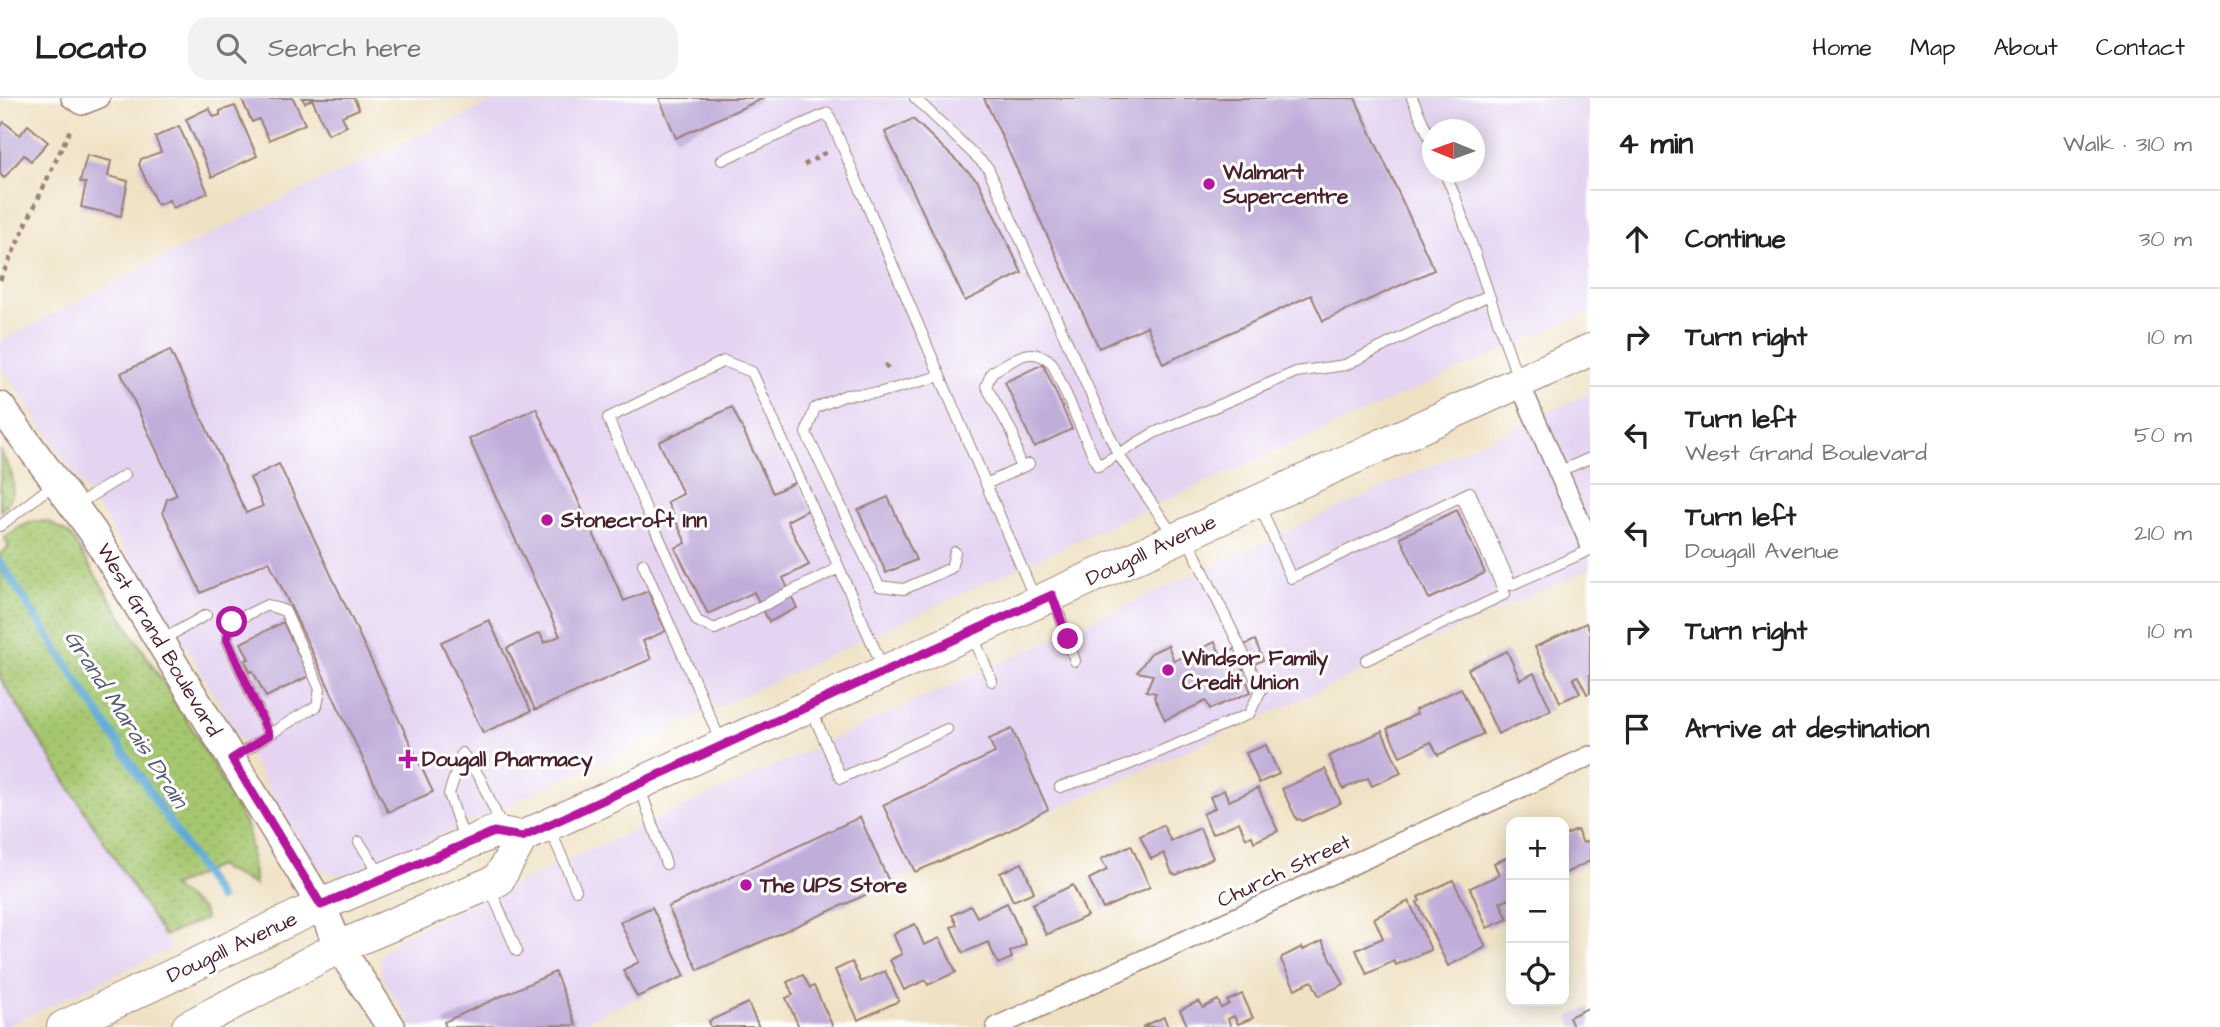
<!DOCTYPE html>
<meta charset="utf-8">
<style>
:root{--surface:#fff;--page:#f2f2f2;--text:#222;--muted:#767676;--line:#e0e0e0}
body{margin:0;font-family:"Architects Daughter",sans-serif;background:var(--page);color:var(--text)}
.controls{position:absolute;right:21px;bottom:21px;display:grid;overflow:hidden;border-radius:14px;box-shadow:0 4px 18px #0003}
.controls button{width:63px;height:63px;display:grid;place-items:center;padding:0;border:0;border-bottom:2px solid var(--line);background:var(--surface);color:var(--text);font:35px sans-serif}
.compass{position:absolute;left:1422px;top:21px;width:63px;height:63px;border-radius:50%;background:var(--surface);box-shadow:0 4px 18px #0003;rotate:271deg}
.stop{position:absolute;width:21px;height:21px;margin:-16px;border:5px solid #b5179e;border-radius:50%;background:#fff}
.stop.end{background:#b5179e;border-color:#fff;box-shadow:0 2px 7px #0008}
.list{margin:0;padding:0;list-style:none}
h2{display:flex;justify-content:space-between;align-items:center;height:91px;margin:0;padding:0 28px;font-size:30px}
h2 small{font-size:23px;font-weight:400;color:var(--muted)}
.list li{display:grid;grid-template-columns:46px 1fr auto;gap:21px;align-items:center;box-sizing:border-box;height:98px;padding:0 28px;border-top:2px solid var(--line)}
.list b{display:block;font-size:26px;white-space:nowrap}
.list p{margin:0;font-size:23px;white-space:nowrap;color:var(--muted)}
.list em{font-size:23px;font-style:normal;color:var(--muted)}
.icon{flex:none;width:38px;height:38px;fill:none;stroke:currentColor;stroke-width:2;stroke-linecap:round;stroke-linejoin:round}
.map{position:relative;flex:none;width:1590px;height:929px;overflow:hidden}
header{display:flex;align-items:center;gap:42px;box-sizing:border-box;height:98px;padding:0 35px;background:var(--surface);border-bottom:2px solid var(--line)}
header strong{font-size:33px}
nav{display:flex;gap:38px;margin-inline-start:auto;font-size:24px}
.search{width:490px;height:63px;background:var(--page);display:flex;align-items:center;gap:18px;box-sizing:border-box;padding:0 24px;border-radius:21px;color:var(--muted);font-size:26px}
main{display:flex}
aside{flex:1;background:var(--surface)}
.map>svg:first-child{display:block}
.built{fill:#e4d3f1;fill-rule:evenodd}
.grass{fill:url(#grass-dots);stroke:#78734e;stroke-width:2}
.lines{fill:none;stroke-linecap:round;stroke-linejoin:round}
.stream{stroke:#60aad7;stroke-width:8}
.building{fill:#c1adda}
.lane-casing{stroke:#9c8077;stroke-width:12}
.street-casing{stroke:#9c8077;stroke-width:22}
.secondary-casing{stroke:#9c8077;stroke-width:31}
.primary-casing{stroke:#9c8077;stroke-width:34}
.path{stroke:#9c8077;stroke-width:4.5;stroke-dasharray:5 5;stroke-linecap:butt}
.lane{stroke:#fff;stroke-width:10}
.street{stroke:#fff;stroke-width:19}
.secondary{stroke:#fff;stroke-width:28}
.primary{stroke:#fff;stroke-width:32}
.route{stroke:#b5179e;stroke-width:9}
.poi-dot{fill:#b5179e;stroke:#fff;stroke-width:2.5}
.labels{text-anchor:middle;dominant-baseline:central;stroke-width:6;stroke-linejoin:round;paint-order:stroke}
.poi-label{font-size:21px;font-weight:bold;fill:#4a1f2b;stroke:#fff;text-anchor:start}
.street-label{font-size:21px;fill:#4a1f2b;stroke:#fff}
.water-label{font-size:23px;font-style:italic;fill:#535770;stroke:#fff}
</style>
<header>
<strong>Locato</strong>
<div class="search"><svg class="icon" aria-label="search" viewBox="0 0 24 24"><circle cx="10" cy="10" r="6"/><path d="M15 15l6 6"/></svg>Search here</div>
<nav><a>Home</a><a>Map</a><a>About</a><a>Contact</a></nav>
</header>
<main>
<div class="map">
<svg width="1590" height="929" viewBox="0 0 1590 929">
<defs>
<pattern id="grass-dots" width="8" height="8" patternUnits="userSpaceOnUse" patternTransform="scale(1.75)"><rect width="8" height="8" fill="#a6c770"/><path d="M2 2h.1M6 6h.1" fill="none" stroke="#90aa61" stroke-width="1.8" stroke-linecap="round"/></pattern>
</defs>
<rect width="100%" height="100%" fill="#fff"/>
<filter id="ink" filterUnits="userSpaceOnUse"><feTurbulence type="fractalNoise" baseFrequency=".0143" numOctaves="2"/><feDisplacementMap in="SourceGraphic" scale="14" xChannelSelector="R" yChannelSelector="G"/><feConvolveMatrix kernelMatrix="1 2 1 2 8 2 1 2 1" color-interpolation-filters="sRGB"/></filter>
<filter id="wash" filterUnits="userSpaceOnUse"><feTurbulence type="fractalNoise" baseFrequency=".00686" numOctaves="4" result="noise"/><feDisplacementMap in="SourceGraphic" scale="28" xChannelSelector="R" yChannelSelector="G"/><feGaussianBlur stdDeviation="1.57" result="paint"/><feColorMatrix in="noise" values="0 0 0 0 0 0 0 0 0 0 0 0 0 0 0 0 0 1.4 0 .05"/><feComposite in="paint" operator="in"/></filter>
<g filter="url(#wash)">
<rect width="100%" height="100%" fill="#efe1c3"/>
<!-- built -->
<path class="built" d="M502 0H1590V214L1128 419 347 781 314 768 189 553 102 416 0 266V244L150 166 297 94ZM1433 32H1475V74H1433Z
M1590 295V471L572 929H414L382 879 380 858 400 839Z
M0 580 171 850 5 929H0Z"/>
<!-- grass -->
<path class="grass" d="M0 352C12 375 23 393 0 413Z
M35 423 49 424 70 437 198 640 248 731 255 787 217 768 172 789 203 812 205 821 164 838 0 580V456L9 449 5 440 20 429Z"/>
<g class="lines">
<!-- stream -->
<path class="stream" d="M0 464 219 800"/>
</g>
<g id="blocks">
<!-- building -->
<path class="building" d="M241 0H268L270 2 275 0H293L305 26 269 42 259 21 252 24Z
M302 0H354L359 11 342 18 347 28 328 36 312 1 305 5Z
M659 0H764L676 40Z
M984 0H1355L1434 172 1323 223 1311 197 1163 266 1147 228 1099 250Z
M235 8 257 58 212 79 186 21 209 10 214 19 220 17V13Z
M913 21 978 83 1022 175 965 203 885 34Z
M4 24 20 37 28 27 48 44 31 63 24 57 4 80 0 76V29Z
M179 28 208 95 173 110 169 102 157 107 139 67 141 61 161 54 155 39Z
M87 57 111 63 108 78 128 83 121 118 81 109 86 85 80 84Z
M170 252 246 415 263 408 250 380 279 366 433 694 388 714 269 463 201 495 163 414 167 401 177 397 121 275Z
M1043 266 1072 331 1034 349 1005 284Z
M732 309 773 395 796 384 810 411 787 423 809 467 783 480 797 510 769 524 754 494 708 516 675 450 686 445 667 404 683 396 659 344Z
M536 310 624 503 648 493 666 533 643 543 651 561 535 612 507 550 540 535 544 545 560 538 469 341Z
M888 399 916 462 886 475 858 412Z
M1457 412 1485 475 1429 501 1400 439Z
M489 522 531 613 483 635 441 544Z
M283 524 309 578 266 599 253 573 250 574 245 562 249 561 241 545Z
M1586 525 1590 534V595L1587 596 1578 578 1573 580 1580 595 1560 604 1535 549Z
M1255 542 1263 562 1242 572 1251 594 1210 611 1206 603 1165 622 1154 599 1156 595 1146 593 1153 577 1137 574 1151 555 1168 547 1174 563 1215 544 1221 558Z
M1507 553 1520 582 1534 575 1551 612 1498 636 1468 571Z
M1461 590 1483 636 1438 657 1431 644 1400 658 1387 631 1417 616 1415 612Z
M1012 631 1048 711 1003 736 915 774 883 707 995 655 989 641Z
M1382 633 1401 675 1372 688 1368 680 1343 691 1329 658Z
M1266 647 1279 676 1259 685 1246 655Z
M1325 671 1341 705 1302 723 1300 721 1297 722 1282 691Z
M1258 690 1278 733 1254 744 1252 738 1246 740 1239 724 1212 736 1203 716 1215 710 1210 699 1224 692 1229 703Z
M860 719 890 786 698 872 668 809Z
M1163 727 1171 743 1200 730 1213 760 1176 777 1172 775 1164 755 1151 761 1140 738Z
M1577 732 1583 745 1590 742V763L1564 776V738Z
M1131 747 1150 789 1103 811 1089 781 1107 772 1101 761Z
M1511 758V802L1509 803 1508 801 1500 804 1508 821 1487 830 1470 790 1499 777 1494 765Z
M1022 765 1034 794 1013 803 1000 775Z
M1453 782 1486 849 1448 868 1417 804 1420 803 1418 799Z
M1073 787 1087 818 1046 837 1032 806Z
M1409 803 1431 852 1396 867 1394 863 1367 876 1356 852 1383 840 1374 820Z
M1007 805 1026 846 1010 854 1012 860 998 866 988 844 963 855 951 829 957 827 952 817 971 808 977 819Z
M652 809 685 878 637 899 623 872 639 864 620 824Z
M915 826 924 847 940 840 956 874 928 887 926 882 904 892 890 862 902 856 893 836Z
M1322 843 1344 886 1319 898 1312 883 1295 891 1281 862 1282 859 1302 849 1303 852Z
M852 864 861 884 885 873 899 903 858 922 835 872Z
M555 874 576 927 446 929 444 924Z
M803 877 810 890 814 888 833 929H799L786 900 793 897 787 884Z
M1242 896 1253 920 1238 926 1234 918 1228 921 1231 929H1188L1180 912 1199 903 1203 910 1218 902 1221 910 1229 906 1227 903Z
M748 905 759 929H711L709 923Z
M1590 909V929H1573L1569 919Z
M1164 919 1168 929H1142Z"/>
</g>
</g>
<g filter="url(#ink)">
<use href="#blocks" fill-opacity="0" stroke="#9c8077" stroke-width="2"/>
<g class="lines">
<defs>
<path id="lane" d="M915 0 988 70 1118 356 1174 438
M1412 0 1433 47
M722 62 828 15 1035 501
M1444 74 1455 98 1518 281
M940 278 878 295 846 297 815 310 806 335 879 488 904 491 951 470 955 454
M1020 370 1013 336 986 288 992 274C1013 263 1031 245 1052 265L1098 368 1154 335 1296 274 1345 267 1489 197
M1558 374 1590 360
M986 386 1029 366
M75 408 125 377
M1260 408 1291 480 1470 394 1511 487 1590 452
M0 428 55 385
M643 466 721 644
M839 470 715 531 697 523 646 411 608 320 724 263 752 274 829 447 883 570
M1054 500 1075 563
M973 538 992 583
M160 543 206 517
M1366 562 1505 496 1461 398
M811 611 841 680 947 631
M462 655 449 696 464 741
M462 655 480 680 502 729
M234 660C262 642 288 623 317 608L320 591 285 513 267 507 232 524 227 541 269 637
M1060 689 1118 671 1249 616 1261 592 1187 440
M640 690 666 766
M550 731 576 792
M359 744 381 777
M490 790 517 853"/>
<path id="street" d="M71 0 82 7 100 0
M1519 284 1590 446
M996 929 1590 658"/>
<path id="secondary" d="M0 308 93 434 321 807 339 849 391 929"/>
<path id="primary" d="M63 929 321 807 494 734 522 739 1590 252
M188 929 339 849 498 782 522 739"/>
</defs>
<!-- lane casing -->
<use href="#lane" class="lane-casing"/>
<!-- street casing -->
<use href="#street" class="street-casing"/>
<!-- secondary casing -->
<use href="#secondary" class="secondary-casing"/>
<!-- primary casing -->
<use href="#primary" class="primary-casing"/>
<!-- path -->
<path class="path" d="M804 67 828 53
M0 182 71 30
M885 266 891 274"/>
<!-- lane -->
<use href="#lane" class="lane"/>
<!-- street -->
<use href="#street" class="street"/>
<!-- secondary -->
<use href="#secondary" class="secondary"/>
<!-- primary -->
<use href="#primary" class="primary"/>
</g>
</g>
<g class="lines" filter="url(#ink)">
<!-- route -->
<path class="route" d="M232 524 227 541 269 637 232 661 321 807 494 734 522 739 1052 497 1068 541"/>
</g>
<!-- markers -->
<g class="poi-dot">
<circle cx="1209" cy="86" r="7"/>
<circle cx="547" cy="422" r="7"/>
<circle cx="1168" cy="572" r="7"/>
<path d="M404.5 650.5h7v7h7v7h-7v7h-7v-7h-7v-7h7z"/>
<circle cx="746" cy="787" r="7"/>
</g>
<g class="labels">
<!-- poi labels -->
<g class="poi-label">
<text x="1223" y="74">Walmart<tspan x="1223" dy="24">Supercentre</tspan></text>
<text x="561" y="422">Stonecroft Inn</text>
<text x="1182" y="560">Windsor Family<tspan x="1182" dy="24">Credit Union</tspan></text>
<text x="422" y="661">Dougall Pharmacy</text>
<text x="760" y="787">The UPS Store</text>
</g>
<!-- street labels -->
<g class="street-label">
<text transform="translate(1151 452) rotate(-25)">Dougall Avenue</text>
<text transform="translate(159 542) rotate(59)">West Grand Boulevard</text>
<text transform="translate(1284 773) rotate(-25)">Church Street</text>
<text transform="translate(232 849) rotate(-25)">Dougall Avenue</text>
</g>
<!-- water labels -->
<g class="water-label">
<text transform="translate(126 621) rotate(57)">Grand Marais Drain</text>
</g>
</g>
</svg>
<div class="controls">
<button>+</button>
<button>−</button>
<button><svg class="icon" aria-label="locate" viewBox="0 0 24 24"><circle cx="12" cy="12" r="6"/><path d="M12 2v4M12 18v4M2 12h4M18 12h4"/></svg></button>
</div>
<svg class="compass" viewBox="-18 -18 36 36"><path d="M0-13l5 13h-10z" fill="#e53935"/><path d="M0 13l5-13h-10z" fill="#767676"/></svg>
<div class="stop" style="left:232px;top:524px"></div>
<div class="stop end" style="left:1068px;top:541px"></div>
</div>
<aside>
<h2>4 min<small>Walk · 310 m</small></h2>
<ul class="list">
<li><svg class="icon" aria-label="ahead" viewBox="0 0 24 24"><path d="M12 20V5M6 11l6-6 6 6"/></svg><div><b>Continue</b></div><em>30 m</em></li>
<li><svg class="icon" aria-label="right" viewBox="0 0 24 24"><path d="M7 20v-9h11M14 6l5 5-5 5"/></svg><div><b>Turn right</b></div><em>10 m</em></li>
<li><svg class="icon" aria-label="left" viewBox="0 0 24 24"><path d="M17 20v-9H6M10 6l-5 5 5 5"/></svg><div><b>Turn left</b><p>West Grand Boulevard</p></div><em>50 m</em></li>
<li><svg class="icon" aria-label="left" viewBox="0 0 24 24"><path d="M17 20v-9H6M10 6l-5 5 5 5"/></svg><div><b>Turn left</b><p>Dougall Avenue</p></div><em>210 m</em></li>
<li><svg class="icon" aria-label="right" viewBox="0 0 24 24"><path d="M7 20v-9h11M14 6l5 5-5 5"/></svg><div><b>Turn right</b></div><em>10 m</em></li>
<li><svg class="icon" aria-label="arrive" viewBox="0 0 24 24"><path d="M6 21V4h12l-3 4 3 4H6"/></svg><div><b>Arrive at destination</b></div></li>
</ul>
</aside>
</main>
